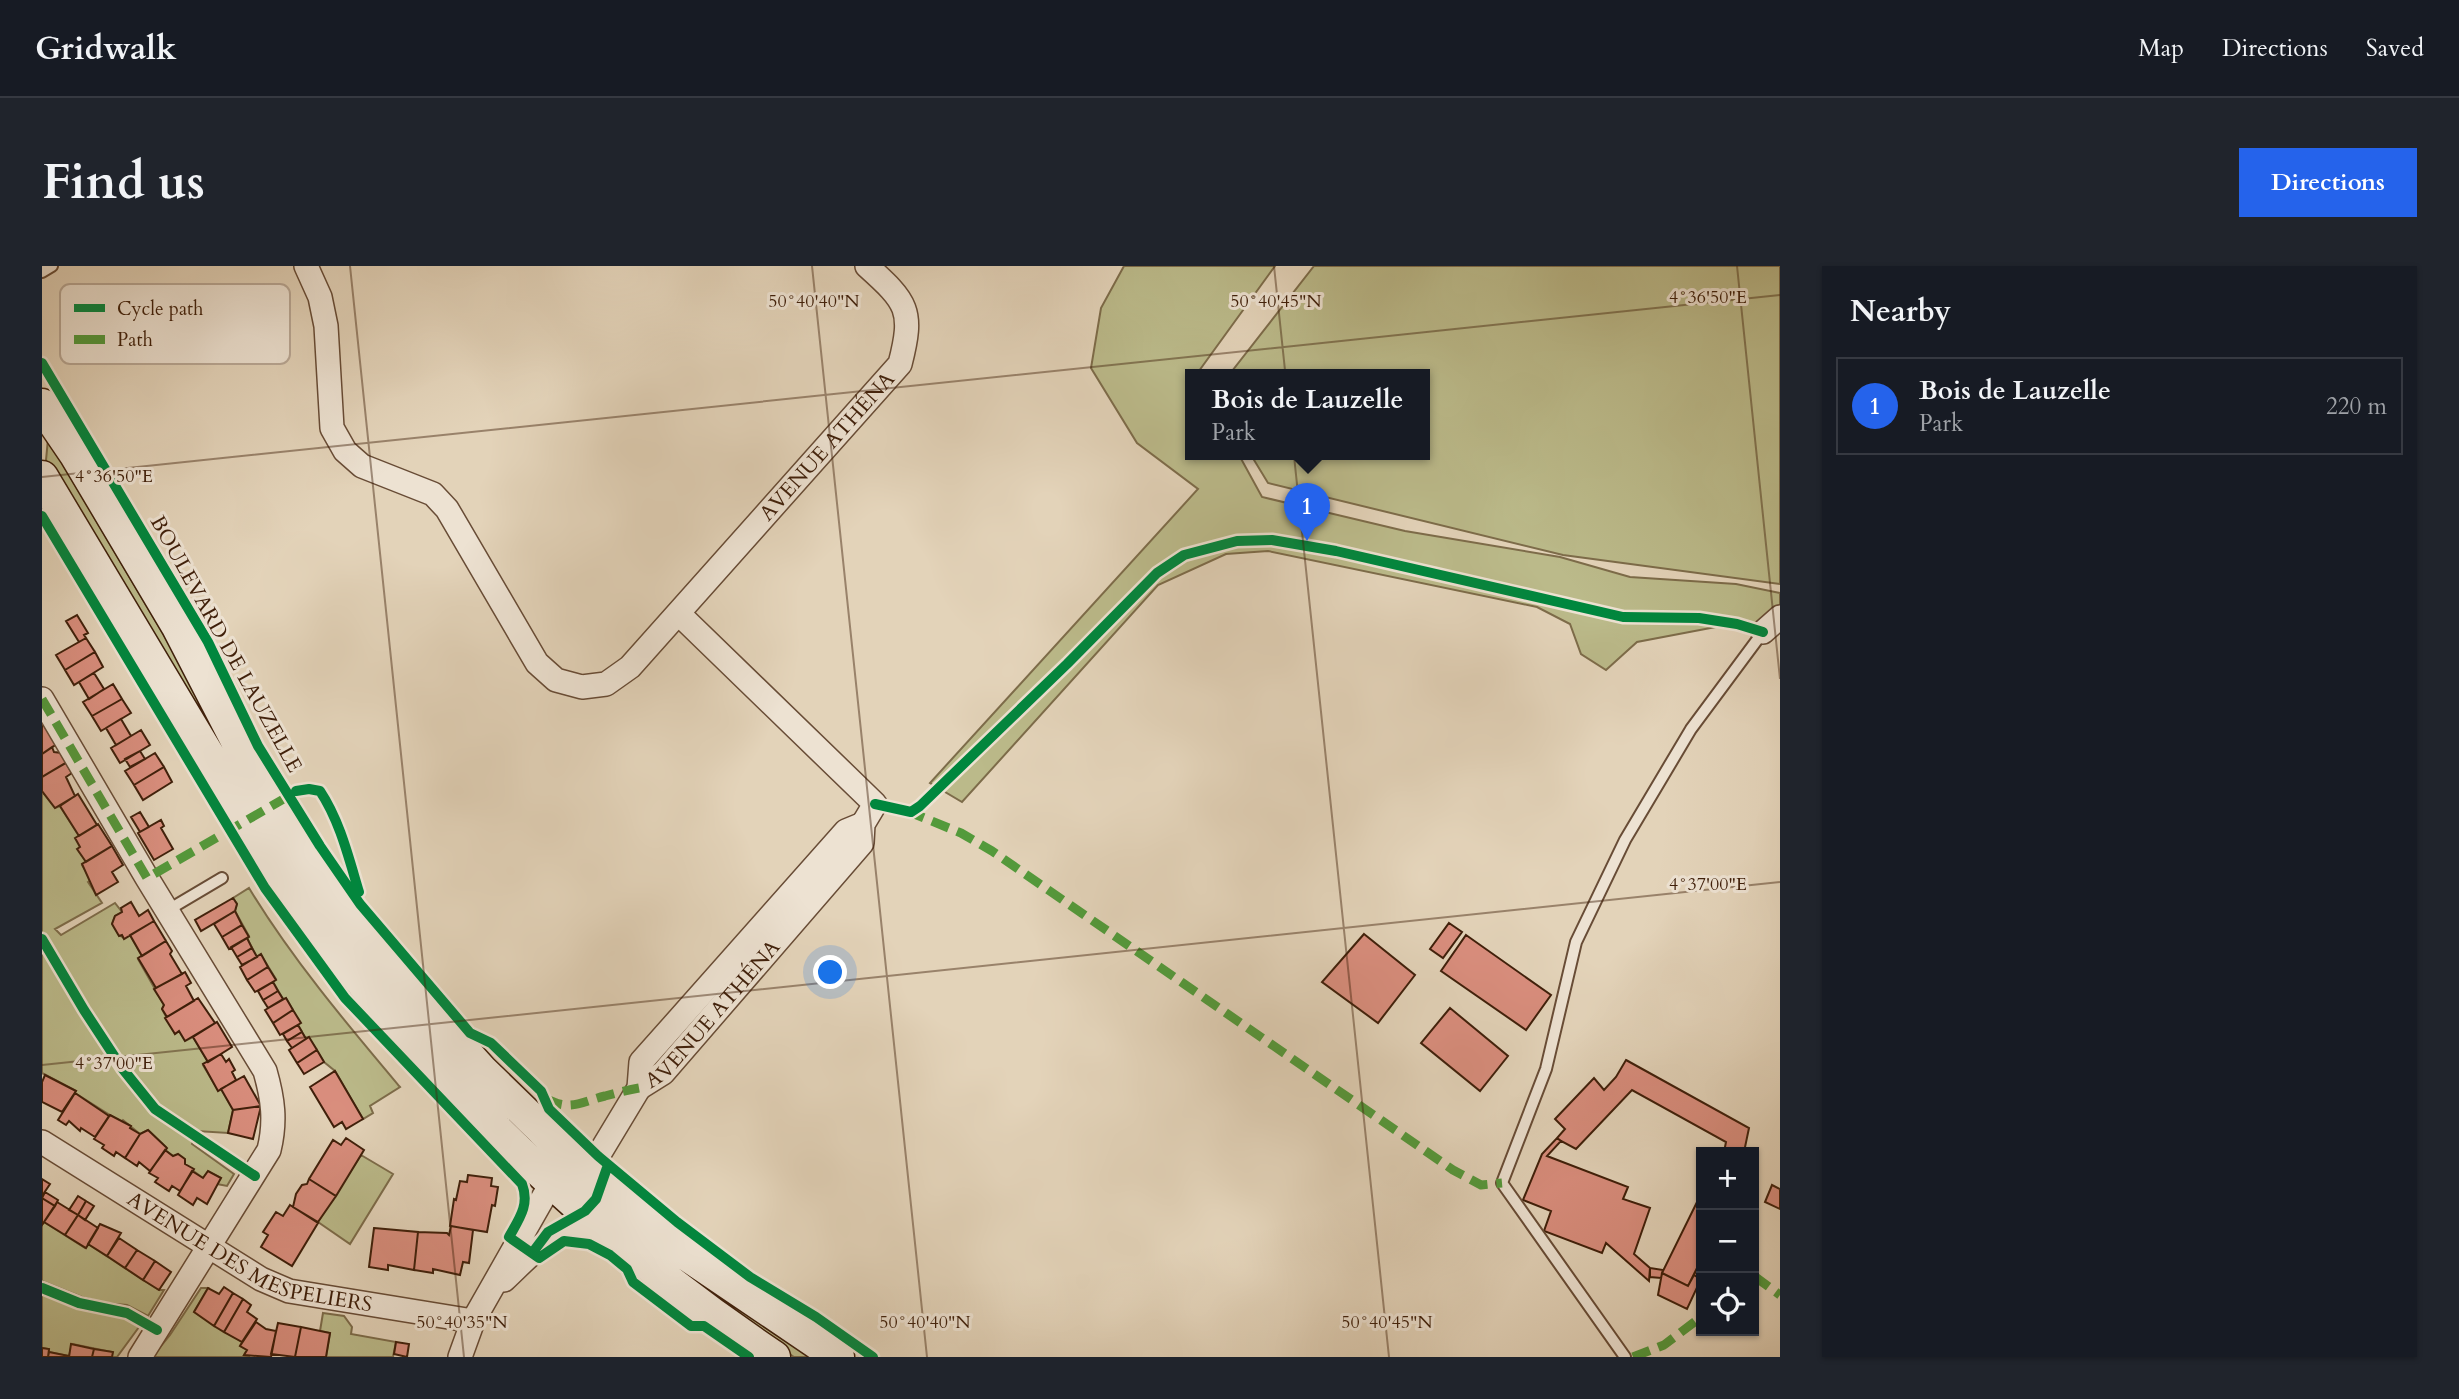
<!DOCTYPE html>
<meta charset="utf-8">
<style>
:root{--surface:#171b24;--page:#20242c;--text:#f1f3f6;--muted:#9ea1a6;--line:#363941;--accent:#2563eb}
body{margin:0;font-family:Cardo,serif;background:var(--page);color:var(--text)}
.controls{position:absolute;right:21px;bottom:21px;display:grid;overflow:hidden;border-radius:0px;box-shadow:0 2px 5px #0004}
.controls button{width:63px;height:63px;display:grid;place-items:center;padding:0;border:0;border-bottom:2px solid var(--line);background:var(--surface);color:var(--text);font:35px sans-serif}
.you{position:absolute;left:789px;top:707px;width:24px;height:24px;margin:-18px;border:5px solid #fff;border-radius:50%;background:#1a73e8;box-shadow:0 0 0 10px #1a73e833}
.badge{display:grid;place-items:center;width:46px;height:46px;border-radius:50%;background:var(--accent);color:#fff;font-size:23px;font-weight:700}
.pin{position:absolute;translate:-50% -58px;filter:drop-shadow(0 2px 4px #0008)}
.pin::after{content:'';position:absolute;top:37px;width:24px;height:21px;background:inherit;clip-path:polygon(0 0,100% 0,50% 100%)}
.popup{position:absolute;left:1143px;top:103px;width:245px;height:91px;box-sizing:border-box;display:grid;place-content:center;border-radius:0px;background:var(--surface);filter:drop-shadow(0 2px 5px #0005);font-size:23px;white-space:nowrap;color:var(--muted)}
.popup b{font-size:26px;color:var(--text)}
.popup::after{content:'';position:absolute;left:50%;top:100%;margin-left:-14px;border:14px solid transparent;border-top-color:var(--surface)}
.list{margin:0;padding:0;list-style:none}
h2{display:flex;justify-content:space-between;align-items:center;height:91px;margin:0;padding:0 28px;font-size:30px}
h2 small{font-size:23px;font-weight:400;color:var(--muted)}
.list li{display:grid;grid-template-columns:46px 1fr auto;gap:21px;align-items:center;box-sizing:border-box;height:98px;margin:0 14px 14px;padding:0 14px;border:2px solid var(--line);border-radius:0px}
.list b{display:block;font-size:26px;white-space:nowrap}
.list p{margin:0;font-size:23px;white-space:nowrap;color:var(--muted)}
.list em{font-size:23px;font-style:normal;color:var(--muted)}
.icon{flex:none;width:38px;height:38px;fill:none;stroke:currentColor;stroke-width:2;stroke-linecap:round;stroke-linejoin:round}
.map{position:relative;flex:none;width:1738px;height:1091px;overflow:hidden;border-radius:0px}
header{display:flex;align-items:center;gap:42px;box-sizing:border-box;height:98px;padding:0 35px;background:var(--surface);border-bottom:2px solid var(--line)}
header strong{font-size:33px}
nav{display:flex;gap:38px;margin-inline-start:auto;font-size:24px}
.intro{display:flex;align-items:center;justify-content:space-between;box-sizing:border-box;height:168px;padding:0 42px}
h1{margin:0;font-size:49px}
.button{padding:18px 32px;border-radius:0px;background:var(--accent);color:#fff;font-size:24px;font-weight:700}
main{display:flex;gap:42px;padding:0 42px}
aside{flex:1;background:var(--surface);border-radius:0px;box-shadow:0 2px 5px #0004}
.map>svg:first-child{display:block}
.green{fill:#bbba8a;stroke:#7d6c4a;stroke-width:2}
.building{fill:#da8e7e;stroke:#3f1f0a;stroke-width:2}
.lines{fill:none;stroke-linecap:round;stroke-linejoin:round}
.lane-casing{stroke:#684c36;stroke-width:14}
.street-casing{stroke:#684c36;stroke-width:26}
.secondary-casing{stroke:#3f1f0a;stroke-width:35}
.lane{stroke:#ede2d2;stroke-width:10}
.street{stroke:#ede2d2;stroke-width:23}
.secondary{stroke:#ede2d2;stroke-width:32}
.quiet{stroke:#539a3b;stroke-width:9;stroke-dasharray:18 9;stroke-linecap:butt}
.cycleway-casing{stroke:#ede2d2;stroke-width:15}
.cycleway{stroke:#00873e;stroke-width:10}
.ticks{fill:none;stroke:#3f1f0a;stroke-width:2;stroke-opacity:0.45}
.labels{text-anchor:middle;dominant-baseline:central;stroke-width:6;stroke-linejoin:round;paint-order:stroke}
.street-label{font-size:21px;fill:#3f1f0a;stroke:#ede2d2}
.key{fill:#ede2d2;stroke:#b9a896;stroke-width:2}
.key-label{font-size:19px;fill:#3f1f0a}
.ticks-label{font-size:18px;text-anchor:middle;fill:#3f1f0a;stroke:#ede2d2;stroke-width:6;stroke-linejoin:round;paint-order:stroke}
</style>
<header>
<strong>Gridwalk</strong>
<nav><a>Map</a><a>Directions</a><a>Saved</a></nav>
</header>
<div class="intro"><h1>Find us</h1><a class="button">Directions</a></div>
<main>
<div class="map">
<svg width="1738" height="1091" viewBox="0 0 1738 1091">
<rect width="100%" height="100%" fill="#e3d3b9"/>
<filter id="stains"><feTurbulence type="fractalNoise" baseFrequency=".00286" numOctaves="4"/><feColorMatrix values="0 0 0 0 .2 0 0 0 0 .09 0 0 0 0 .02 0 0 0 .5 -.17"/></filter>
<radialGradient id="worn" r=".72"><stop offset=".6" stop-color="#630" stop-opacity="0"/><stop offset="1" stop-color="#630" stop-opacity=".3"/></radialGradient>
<!-- green -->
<path class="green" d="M1082 0H1233L1154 109H1148V189H1197L1220 231 1363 265 1518 291 1588 311 1694 318 1738 327V343L1723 359 1679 360 1595 376 1564 404 1539 388 1528 358 1495 341 1226 285 1184 288 1116 319 920 536 888 517 1156 223 1095 177 1049 102 1059 42Z
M1272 0H1738V318L1521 289 1226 217 1209 189H1382V109H1187Z
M6 173 169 449 378 762 506 897 291 671 3 205Z
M0 525 13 542 18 540 37 570 38 581 36 583 44 596 40 599 49 614 46 616 60 637 13 663 19 669 73 637 80 646 73 650 70 658 77 669 82 672 88 669 100 690 96 693 122 739 120 743 133 768 137 765 143 775 151 771 166 796 161 799 176 824 179 823 191 844 186 867 155 865 150 878 192 908 185 920 175 918 179 912 166 905 161 912 123 884 124 881 106 864 98 868 81 854 79 856 33 827 34 825 0 807Z
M207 622C250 693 305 758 358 821L328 840 331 847 321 853 293 805 282 796 267 772 264 773 256 759 258 757 244 732 241 733 231 716 234 713 219 689 215 691 205 672 207 670 193 645 195 638 191 632Z
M319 889 351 908 308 978 276 956Z
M2 956 43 982 46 978 117 1024H122L106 1050 85 1039 62 1037 40 1031 0 1015V959Z
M633 1000 665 1022 732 1056 784 1091H752L666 1033Z
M159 1022H166L152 1046 200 1076 198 1080 205 1084 202 1089 208 1091H110L128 1069Z
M0 1027C12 1032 25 1038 38 1042 55 1047 87 1045 97 1061L75 1091H70V1086L30 1078 27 1090 7 1086V1083L0 1082Z
M281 1047 302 1050 310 1061 309 1068 354 1076 351 1091H284L288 1067 278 1065Z"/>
<!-- building -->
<path class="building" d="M35 349 46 367 42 369 44 372 37 376 24 355Z
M44 372 53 386 23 404 14 389Z
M53 386 61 401 32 419 23 404Z
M52 407 62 423 47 433 37 416Z
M71 418 80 433 50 450 41 436Z
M80 433 89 447 59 465 50 450Z
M79 453 89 470 74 479 64 462Z
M0 454 15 478 0 488Z
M99 464 108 479 78 497 69 482Z
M10 481 12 486 20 487 25 496 0 511V488Z
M98 485 103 493 88 501 83 493Z
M113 487 122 501 92 519 83 505Z
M24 497 30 507 24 511 33 530 13 542 0 525V511Z
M122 501 130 516 101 534 92 519Z
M36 528 55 559 37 570 18 540Z
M98 546 107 561 98 566 89 551Z
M119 554 122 560 119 562 131 583 112 594 96 567Z
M56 558 70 580 44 596 35 583 38 581 33 572Z
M70 580 81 599 70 606 76 616 54 629 40 598Z
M191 632 195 638 193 645 159 665 153 654Z
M89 636 97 650 106 644 112 655 82 673 80 669 77 670 70 658 73 650 80 646 79 642Z
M193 645 200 659 180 671 172 658Z
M112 655 124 675 100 690 88 669Z
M1407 657 1420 666 1401 692 1388 683Z
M200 659 207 671 187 683 180 671Z
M1322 668 1373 709 1336 757 1280 716Z
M1424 669 1509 729 1484 764 1399 705Z
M205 672 210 682 195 691 189 681Z
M124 675 130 685 128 688 140 708 114 722 96 692Z
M210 682 215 691 200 699 195 691Z
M219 688 226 701 205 714 198 701Z
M226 701 234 714 213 726 205 714Z
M143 706 149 717 144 720 152 735 125 751 120 743 122 739 112 723Z
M231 716 236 725 221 734 216 725Z
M236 725 241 733 226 742 221 734Z
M156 732 173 757 143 775 137 765 133 768 123 752Z
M244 732 251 744 231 757 223 744Z
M1408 742 1466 790 1438 825 1379 777Z
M251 744 259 757 238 769 231 757Z
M175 756 190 781 166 796 151 771Z
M256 759 260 766 245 775 241 768Z
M260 766 264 773 250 782 245 775Z
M267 771 275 784 255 797 247 784Z
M275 784 282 796 262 808 255 797Z
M179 788 184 796 187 793 193 804 190 806 194 814 176 825 161 798Z
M1584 794 1707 862 1702 886H1682L1684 876 1590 824 1534 883 1519 875 1515 872 1523 863 1513 853 1552 812 1562 824 1574 811Z
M293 805 321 853 304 863 300 856 292 861 268 821Z
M3 809 34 825 20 846 0 836V816Z
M202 810 219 840 191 844 179 823Z
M33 827 67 850 53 871 39 862 38 865 27 855 24 859 16 854Z
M219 840 211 873 186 867 191 844Z
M68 849 89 860 88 862 98 868 83 892 74 886 72 890 60 882 62 879 52 873Z
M106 864 125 882 108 905 97 896 95 900 83 892 98 868Z
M304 872 322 884 294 930 267 913 291 874 299 879Z
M1515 872 1519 875 1505 890 1586 921 1581 933 1608 942 1592 988 1608 1002 1607 1015 1564 977 1560 987 1502 965 1509 945 1481 934 1500 888Z
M123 884 131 890 136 888 143 893V898L152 903 138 925 130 920 127 925 113 916 116 912 107 907Z
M150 905 161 912 166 905 179 912 165 938 155 932 151 939 136 929Z
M426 909 450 912 449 920 456 921 453 940 450 939 445 966 408 960 412 933 414 934 418 915 425 916Z
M0 913 8 918 0 930Z
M267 913 294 930 276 956 251 941 254 928 260 919 265 918Z
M1730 919 1738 923V943L1723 936Z
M3 926 16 934 13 940 0 932Z
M1659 928V994L1646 1020 1620 1007Z
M36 930 44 935 36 949 27 944Z
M0 932 13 940 0 959Z
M44 935 52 940 43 954 36 949Z
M15 936 36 949 23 969 2 956Z
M248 939 276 957 250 1000 219 981 226 969 221 966 234 946 241 950Z
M36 949 56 962 44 982 23 969Z
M58 958 79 967 65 990 46 978Z
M409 960 431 964 427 997 421 996 418 1009 391 1003V1007L372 1004 376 966 405 967 407 969Z
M332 962 376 966 372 1004 346 999V1004L327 1001Z
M77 972 95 984 83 1002 65 990Z
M95 984 113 995 101 1014 83 1002Z
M1659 994V1013L1652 1009Z
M113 995 129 1006 117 1024 101 1014Z
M1608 1002 1621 1004 1619 1012 1608 1011Z
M1620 1007 1646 1020 1652 1009 1659 1013 1645 1043 1616 1029Z
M182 1021 191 1027 172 1060 152 1046 166 1022 177 1028Z
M191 1027 201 1033 182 1066 172 1060Z
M201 1033 209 1039 205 1046 215 1053 200 1076 182 1066Z
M214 1056 224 1063 234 1065 229 1091 202 1089 205 1084 198 1080Z
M236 1057 259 1061 253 1091 229 1088Z
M259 1061 288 1067 284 1091H253Z
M354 1076 367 1078 365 1091 352 1088Z
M29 1078 52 1083 50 1091H27Z
M0 1082 7 1083 6 1091H0Z
M52 1083 71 1086 70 1091H50Z
M7 1086 27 1090V1091H6Z"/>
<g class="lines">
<defs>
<path id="lane" d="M0 6 10 0
M126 644 180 612
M1583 1091 1460 917 1504 803 1534 676 1583 574 1649 463 1721 366"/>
<g id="street">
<path id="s1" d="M264 0 278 31 284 60 290 162 303 185 320 200 391 228 405 243 495 397 514 414 540 421 564 418 588 401 858 98C872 44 865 36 825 0"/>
<path d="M1721 366 1738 351"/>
<path d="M0 433 105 612 223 805C231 833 234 855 227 884L98 1091"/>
<path id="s2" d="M597 822 621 807 820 577 821 558 833 538 637 348"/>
<path id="s3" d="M0 876 219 1013 247 1025 431 1055"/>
<path d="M542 904 556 890 597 822 599 796 804 565 821 558"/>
<path d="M462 1014C499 979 512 959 567 965"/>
<path d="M418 1091 431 1055 510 916"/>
</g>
<path id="secondary" d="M0 139 34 189 135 359 209 502 273 604 333 686 439 804 542 904 635 982 796 1091
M0 211 226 589C355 783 538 961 732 1091"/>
</defs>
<!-- lane casing -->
<use href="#lane" class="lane-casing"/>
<!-- street casing -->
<use href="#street" class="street-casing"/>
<!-- secondary casing -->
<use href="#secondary" class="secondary-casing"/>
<!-- lane -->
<use href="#lane" class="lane"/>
<!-- street -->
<use href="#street" class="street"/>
<!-- secondary -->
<use href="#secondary" class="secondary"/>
<!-- quiet -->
<path class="quiet" d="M0 433 105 612 252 527
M865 545 919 567 950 585 1411 904 1439 919 1460 917
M503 832C528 846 538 836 563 830 574 827 586 824 597 822
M1712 1010 1738 1029
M1591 1091 1622 1079 1659 1051"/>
<defs>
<path id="cycleway" d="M0 97 166 376 216 480 278 580 318 638 428 767 449 777 499 825 507 843 556 890 635 956 708 1011 774 1051 831 1091
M0 250 223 622 303 732 480 918C488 939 477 953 467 971L497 992 522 975 547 978 568 989 585 1003 591 1016 649 1060H662L707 1091
M254 525 267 523 278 525C298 555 307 593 317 626
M833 538 869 546 878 540 1025 398 1115 307 1142 289 1195 275 1230 274 1294 285 1581 351 1657 352 1695 358 1721 366
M0 673 42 744 80 802 113 843 213 910
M491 986 506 966 543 945 554 933 566 899
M0 1022 37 1037 85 1047 115 1064"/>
</defs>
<!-- cycleway casing -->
<use href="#cycleway" class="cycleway-casing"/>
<!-- cycleway -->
<use href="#cycleway" class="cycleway"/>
</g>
<!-- ticks -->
<path class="ticks" d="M308 0 422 1091M770 0 885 1091M1232 0 1347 1091M1695 0 1738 413M0 211 1738 29M0 799 1738 616"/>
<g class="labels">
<!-- street labels -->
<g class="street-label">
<text stroke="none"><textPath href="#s1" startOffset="892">AVENUE ATHÉNA</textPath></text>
<text transform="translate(184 378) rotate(61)">BOULEVARD DE LAUZELLE</text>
<text stroke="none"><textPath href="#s2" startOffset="105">AVENUE ATHÉNA</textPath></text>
<text stroke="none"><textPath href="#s3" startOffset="238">AVENUE DES MESPELIERS</textPath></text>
</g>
</g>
<!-- legend -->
<rect x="18" y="18" width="230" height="80" rx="10" class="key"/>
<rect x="32" y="38" width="31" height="8" fill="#00873e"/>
<rect x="32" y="69" width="31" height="9" fill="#539a3b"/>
<g class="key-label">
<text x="75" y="49">Cycle path</text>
<text x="75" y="80">Path</text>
</g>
<g class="ticks-label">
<text x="1666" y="37">4°36'50"E</text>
<text x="772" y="41">50°40'40"N</text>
<text x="1234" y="41">50°40'45"N</text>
<text x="72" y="216">4°36'50"E</text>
<text x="1666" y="624">4°37'00"E</text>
<text x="72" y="803">4°37'00"E</text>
<text x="420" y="1062">50°40'35"N</text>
<text x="883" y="1062">50°40'40"N</text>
<text x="1345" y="1062">50°40'45"N</text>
</g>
<rect width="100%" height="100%" filter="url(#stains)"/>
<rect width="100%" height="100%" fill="url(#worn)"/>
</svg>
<div class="controls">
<button>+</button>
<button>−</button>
<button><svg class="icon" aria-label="locate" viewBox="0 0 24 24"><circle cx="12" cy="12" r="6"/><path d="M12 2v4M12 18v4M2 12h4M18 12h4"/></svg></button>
</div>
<div class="you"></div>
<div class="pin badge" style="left:1265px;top:275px">1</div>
<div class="popup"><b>Bois de Lauzelle</b>Park</div>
</div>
<aside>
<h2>Nearby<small></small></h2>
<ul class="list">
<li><span class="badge">1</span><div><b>Bois de Lauzelle</b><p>Park</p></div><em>220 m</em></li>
</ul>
</aside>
</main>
